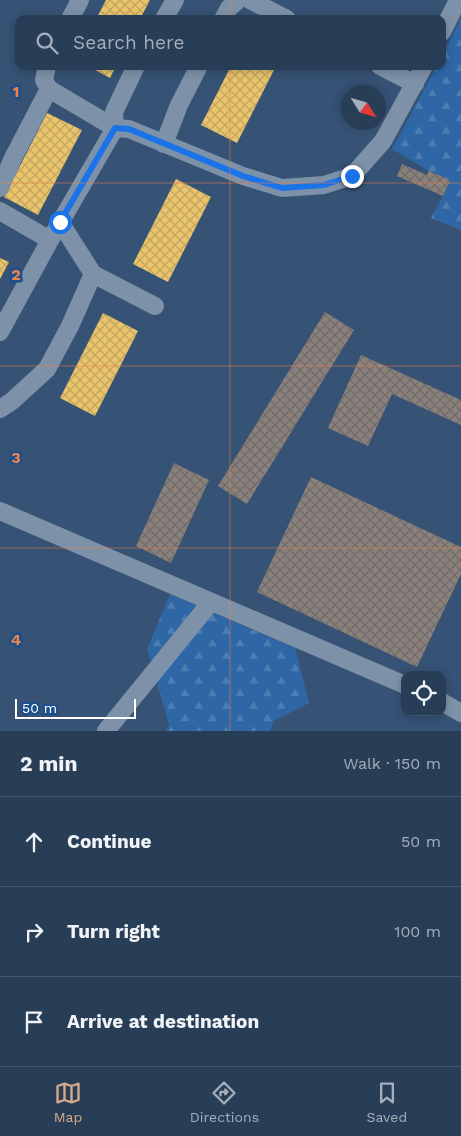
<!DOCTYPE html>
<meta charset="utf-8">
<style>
:root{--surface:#283e57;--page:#344961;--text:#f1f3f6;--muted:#a5aeba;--line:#44576d;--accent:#d6ab8b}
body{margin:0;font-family:"Work Sans",sans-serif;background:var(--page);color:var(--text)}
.controls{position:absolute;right:15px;bottom:15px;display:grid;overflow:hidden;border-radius:10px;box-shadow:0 2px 8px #0003}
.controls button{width:45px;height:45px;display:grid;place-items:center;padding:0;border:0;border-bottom:1px solid var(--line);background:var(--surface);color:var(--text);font:25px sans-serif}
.compass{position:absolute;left:341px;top:85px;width:45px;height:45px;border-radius:50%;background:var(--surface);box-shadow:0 2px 8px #0003;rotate:127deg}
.scale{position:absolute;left:15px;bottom:12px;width:121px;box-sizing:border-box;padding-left:5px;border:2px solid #fff;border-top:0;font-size:14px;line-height:18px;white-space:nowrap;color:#fff;-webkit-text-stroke:4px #1b4f8f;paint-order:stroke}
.stop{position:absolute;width:15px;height:15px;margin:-11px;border:4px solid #1a73e8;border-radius:50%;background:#fff}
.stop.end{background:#1a73e8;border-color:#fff;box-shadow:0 1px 5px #0008}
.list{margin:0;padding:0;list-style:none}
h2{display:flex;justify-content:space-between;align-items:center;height:65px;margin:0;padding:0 20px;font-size:21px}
h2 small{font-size:16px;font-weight:400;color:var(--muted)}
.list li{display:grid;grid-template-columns:32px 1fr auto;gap:15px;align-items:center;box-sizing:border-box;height:90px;padding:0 20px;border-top:1px solid var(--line)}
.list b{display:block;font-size:19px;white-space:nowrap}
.list em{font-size:16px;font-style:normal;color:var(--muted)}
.icon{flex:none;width:28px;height:28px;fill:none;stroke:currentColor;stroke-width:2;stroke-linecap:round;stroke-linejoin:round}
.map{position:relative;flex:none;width:461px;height:731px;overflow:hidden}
.search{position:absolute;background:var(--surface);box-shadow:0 2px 8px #0003;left:15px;right:15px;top:15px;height:55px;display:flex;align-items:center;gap:12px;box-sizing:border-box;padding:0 18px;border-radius:10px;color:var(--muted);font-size:19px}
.sheet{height:335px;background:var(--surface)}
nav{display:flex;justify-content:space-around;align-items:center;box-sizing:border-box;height:70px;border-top:1px solid var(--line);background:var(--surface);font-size:14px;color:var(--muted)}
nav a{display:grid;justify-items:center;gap:2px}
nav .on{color:var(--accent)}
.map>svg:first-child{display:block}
.forest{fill:url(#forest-firs)}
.homes{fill:url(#homes-cross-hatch)}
.industry{fill:url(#industry-cross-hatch)}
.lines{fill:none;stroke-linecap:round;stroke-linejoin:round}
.minor{stroke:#7d92a8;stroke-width:18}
.route{stroke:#1a73e8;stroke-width:6}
.grid{fill:none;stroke:#ee8249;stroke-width:1;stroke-opacity:0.55}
.grid-label{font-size:16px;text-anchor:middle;font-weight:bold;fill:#ee8249;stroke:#1b4f8f;stroke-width:5;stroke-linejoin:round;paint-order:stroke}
</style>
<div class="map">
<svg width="461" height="731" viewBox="0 0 461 731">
<defs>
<pattern id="forest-firs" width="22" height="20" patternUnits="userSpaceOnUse" patternTransform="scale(1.25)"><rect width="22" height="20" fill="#2f66a5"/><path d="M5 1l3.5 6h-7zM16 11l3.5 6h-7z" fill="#4e7db2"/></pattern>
<pattern id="homes-cross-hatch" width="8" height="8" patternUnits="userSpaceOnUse" patternTransform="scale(1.25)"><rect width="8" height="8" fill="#e9c46a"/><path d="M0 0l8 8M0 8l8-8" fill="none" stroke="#c2a662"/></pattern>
<pattern id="industry-cross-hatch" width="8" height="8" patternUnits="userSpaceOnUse" patternTransform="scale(1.25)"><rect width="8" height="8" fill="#8a817c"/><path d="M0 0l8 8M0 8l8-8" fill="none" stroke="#716c69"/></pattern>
</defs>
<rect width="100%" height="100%" fill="#365274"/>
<!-- forest -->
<path class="forest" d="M461 18V230L431 218 443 196 450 180 429 171 392 149 437 66H442V56Z
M170 594 295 648 309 703 274 721 270 731H166L169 725 147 649Z"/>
<!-- homes -->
<path class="homes" d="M106 0H150L140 19H96Z
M88 66H116L110 78Z
M231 66H276L237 143 201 125Z
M47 113 82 130 38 215 4 197Z
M176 179 211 197 168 282 133 264Z
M0 258 9 262 0 279Z
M103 313 138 331 95 416 60 398Z"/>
<!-- industry -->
<path class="industry" d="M402 164 427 175 429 171 450 180 443 196 397 176Z
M325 312 354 330 247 504 218 486Z
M361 355 461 400V425L392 394 368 446 328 428Z
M174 463 209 480 171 563 136 546Z
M311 477 461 547V574L417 667 257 592Z"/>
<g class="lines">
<!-- minor -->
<path class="minor" d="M250 0 287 19
M70 19 80 0
M164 19 175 0
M223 19 229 8 238 0
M442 32 458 0
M47 66 44 80 49 89 115 128
M380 66 415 84
M115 128 114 112 136 66
M164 144 179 105 199 66
M0 188 13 158 49 89
M0 211 50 240
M60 222 93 274 155 306
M0 332 50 240 115 128 129 129 243 176 282 188 324 185 352 176 383 141 424 66
M0 409 12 401 47 369 70 326 93 274
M0 511 405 685
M442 702 461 713
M106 731 211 602"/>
</g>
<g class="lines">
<!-- route -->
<path class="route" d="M60 222 115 128 129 129 243 176 282 188 324 185 352 176"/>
</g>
<!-- grid -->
<path class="grid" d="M230 0V19M230 66V731M0 183H461M0 366H461M0 548H461"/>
<g class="grid-label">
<text x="16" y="97">1</text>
<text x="16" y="280">2</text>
<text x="16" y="463">3</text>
<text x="16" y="645">4</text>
</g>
</svg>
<div class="controls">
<button><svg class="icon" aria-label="locate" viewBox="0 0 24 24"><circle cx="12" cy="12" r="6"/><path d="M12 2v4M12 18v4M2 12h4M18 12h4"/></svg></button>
</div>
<svg class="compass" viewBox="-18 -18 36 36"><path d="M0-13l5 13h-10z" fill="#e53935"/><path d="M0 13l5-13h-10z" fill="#a5aeba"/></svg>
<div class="scale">50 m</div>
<div class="stop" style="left:60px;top:222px"></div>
<div class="stop end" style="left:352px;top:176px"></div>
<div class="search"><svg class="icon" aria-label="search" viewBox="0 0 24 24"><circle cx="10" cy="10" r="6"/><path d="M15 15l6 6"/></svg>Search here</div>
</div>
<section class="sheet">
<h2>2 min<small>Walk · 150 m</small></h2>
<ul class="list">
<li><svg class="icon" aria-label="ahead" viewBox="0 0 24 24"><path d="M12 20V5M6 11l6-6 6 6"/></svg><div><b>Continue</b></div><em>50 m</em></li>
<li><svg class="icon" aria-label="right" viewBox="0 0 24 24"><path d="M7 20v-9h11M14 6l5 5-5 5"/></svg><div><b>Turn right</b></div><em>100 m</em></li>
<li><svg class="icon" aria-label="arrive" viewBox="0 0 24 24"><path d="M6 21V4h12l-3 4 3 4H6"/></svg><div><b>Arrive at destination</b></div></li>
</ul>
</section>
<nav>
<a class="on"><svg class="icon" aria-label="map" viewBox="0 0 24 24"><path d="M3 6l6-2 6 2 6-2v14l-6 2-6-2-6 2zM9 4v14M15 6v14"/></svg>Map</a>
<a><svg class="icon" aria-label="directions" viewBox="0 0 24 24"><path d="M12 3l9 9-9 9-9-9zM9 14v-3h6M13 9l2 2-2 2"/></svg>Directions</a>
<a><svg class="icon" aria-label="saved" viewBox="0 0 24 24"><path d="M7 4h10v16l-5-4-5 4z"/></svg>Saved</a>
</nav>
